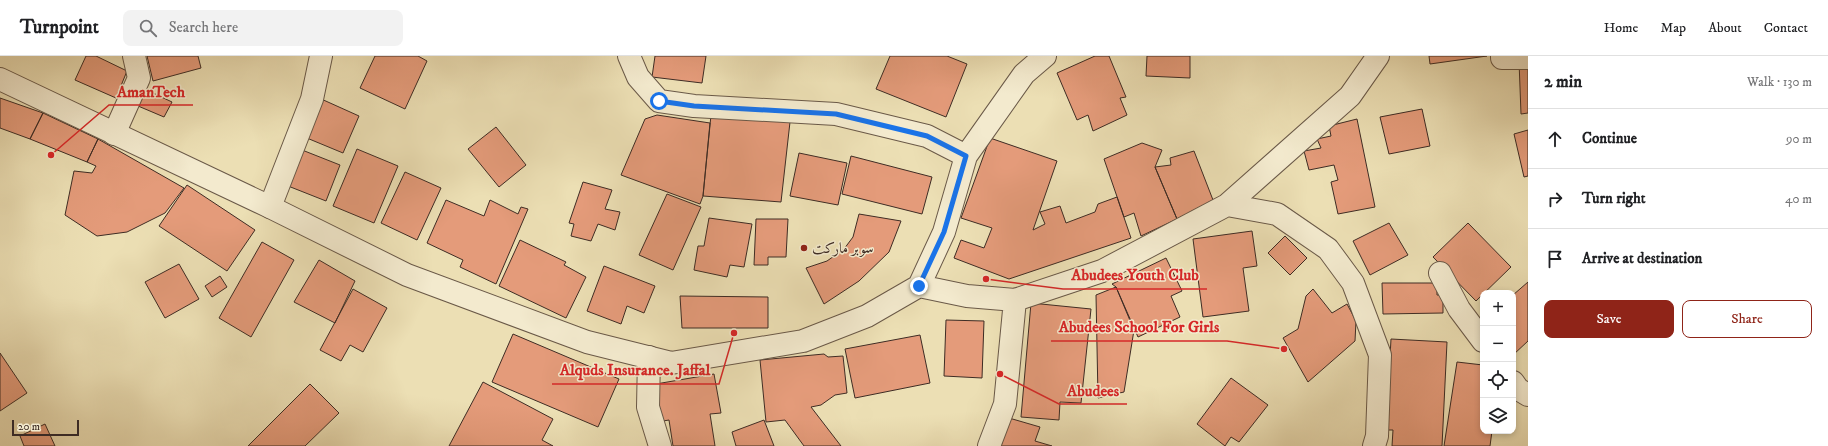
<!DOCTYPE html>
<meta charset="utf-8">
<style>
:root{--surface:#fff;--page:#f2f2f2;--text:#202124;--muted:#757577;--line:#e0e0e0;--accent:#8f2418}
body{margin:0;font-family:"IM FELL DW Pica",Amiri,serif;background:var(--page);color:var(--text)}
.controls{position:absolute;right:12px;bottom:12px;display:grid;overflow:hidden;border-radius:8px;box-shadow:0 2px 6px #0003}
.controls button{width:36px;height:36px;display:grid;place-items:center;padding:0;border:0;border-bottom:1px solid var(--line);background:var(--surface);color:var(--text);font:20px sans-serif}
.scale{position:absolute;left:12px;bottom:10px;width:67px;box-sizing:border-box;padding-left:4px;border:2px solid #3e2c24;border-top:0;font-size:11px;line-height:14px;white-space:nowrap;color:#3e2c24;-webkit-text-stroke:3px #f3eace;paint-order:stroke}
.stop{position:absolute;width:12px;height:12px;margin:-9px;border:3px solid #1a73e8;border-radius:50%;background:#fff}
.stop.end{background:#1a73e8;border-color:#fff;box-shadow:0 1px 4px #0008}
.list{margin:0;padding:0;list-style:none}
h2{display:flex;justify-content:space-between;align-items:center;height:52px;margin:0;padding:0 16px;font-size:17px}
h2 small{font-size:13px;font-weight:400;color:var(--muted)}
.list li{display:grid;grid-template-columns:26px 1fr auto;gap:12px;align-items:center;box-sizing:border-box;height:60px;padding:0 16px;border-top:1px solid var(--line)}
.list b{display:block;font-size:15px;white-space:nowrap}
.list em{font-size:13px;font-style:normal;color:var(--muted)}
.actions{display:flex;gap:8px;padding:12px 16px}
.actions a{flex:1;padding:9px 0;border:1px solid var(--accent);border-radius:8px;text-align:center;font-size:14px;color:var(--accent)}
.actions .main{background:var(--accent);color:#fff}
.icon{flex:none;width:22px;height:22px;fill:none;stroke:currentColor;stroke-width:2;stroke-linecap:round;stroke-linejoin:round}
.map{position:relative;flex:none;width:1528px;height:390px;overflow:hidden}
header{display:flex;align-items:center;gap:24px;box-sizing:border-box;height:56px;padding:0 20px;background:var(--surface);border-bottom:1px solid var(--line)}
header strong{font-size:19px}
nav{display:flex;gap:22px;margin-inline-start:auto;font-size:14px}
.search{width:280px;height:36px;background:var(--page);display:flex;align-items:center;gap:10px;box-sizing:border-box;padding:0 14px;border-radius:8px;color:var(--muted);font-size:15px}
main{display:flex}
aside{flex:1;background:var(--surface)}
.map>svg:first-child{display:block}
.building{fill:#e49b7a;stroke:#3e2c24}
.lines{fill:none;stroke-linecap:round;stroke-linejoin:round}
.minor-casing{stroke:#6a5948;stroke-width:24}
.tertiary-casing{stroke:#6a5948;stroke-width:24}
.minor{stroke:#f3eace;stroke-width:22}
.tertiary{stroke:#f3eace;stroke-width:22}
.route{stroke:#1a73e8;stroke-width:5}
.poi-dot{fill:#8f2418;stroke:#f3eace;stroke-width:1.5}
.labels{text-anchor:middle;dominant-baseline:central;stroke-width:3;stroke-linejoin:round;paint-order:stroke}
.poi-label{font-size:15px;fill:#3e2c24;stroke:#f3eace;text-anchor:start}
.leader{fill:none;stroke:#d62828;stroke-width:1.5}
.callout-dot{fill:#d62828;stroke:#f3eace;stroke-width:1.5}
.callout-label{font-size:16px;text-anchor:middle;font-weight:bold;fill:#d62828;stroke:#f3eace;stroke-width:3;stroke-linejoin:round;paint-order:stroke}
</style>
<header>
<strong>Turnpoint</strong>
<div class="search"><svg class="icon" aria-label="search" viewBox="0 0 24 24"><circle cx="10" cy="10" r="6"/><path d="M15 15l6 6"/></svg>Search here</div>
<nav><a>Home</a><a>Map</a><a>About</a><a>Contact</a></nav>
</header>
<main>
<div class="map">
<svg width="1528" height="390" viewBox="0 0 1528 390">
<rect width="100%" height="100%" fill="#ecdfb4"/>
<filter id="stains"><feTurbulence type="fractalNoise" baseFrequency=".005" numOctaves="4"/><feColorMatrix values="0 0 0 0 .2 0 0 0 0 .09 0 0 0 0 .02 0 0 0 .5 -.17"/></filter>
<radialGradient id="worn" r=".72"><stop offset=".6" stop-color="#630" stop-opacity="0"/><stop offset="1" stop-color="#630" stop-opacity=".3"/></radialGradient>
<!-- building -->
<path class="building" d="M86 0H96L127 15 116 42 75 24Z
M147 0H198L201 12 153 25Z
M375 0H418L427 5 405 53 360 32Z
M655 0H706L702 27 652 21Z
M890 0H947L967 8 946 61 876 33Z
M1095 0H1109L1126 41 1120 42 1127 59 1093 75 1088 59 1077 64 1057 17Z
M1147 0H1190V22L1146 20Z
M1429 0H1487L1430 8Z
M1528 4V57L1521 58 1519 5Z
M138 30 172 46 164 61 131 47Z
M0 42 43 57 30 83 0 72Z
M319 42 359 60 343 97 302 80Z
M1422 53 1430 90 1389 98 1380 61Z
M43 57 98 83 87 106 30 83Z
M657 59 710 67 703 140 700 148 621 119 645 63Z
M711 59 790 66 781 146 703 140Z
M1357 63 1375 151 1338 158 1331 126 1338 124 1334 109 1309 114 1304 95 1321 92 1317 83 1331 80 1329 70Z
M496 71 526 109 499 131 468 93Z
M1528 74V120L1524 121 1514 78Z
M990 82 1057 105 1033 174 1045 168 1040 156 1060 150 1066 167 1095 156 1098 148 1117 141 1131 182 1009 223 954 202 961 184 984 192 992 172 961 162Z
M98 83 184 132 165 157 127 176 97 180 65 159 74 115 92 117 96 110 87 106Z
M1142 87 1162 94 1155 111 1177 163 1141 180 1134 157 1124 161 1104 103Z
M297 92 340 109 326 145 283 128Z
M357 93 398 110 374 167 333 150Z
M1194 95 1213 144 1177 163 1155 111 1171 109 1170 102Z
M799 97 847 107 838 149 790 140Z
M851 100 932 121 922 158 842 138Z
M405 116 441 132 417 184 381 167Z
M583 126 612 134 605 153 620 156 615 174 598 168 591 185 571 180 574 168 569 167Z
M187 129 255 174 227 215 159 170Z
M667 138 701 151 673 214 639 199Z
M446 144 484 160 490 144 518 158 521 151 528 153 496 228 460 211 463 204 427 187Z
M859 158 901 165 889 196 859 225 824 248 806 212 827 205 844 193 853 181Z
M709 162 752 168 744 211 730 209 727 221 694 214 698 190H704Z
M756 163H788L786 201H768V209H754Z
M1389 167 1408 199 1370 219 1353 185Z
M1468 167 1511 211 1476 245 1433 201Z
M1252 175 1257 210 1243 212 1249 255 1203 261 1193 183Z
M1285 180 1307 202 1290 219 1268 197Z
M520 184 566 206 564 209 586 221 566 262 499 230Z
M262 186 294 204 251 281 219 262Z
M1166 202 1182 235 1171 240 1180 261 1138 281 1116 231 1112 228Z
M319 204 355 225 335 267 294 246Z
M179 208 199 243 165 262 145 226Z
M604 210 655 230 644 257 627 250 621 268 587 255Z
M220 220 227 231 212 241 205 230Z
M1528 226V285L1513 299V239Z
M1382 227H1437V239H1443V257L1383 258Z
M1116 231 1134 274 1124 336 1098 342 1096 239Z
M353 233 387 252 363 296 350 289 341 305 320 294Z
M1313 233 1332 257 1347 248 1356 265 1355 285 1308 326 1283 282 1298 273 1306 240Z
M680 240 768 241V272H682Z
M1031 247 1091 253 1081 347 1060 346 1059 364 1021 361Z
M946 264 984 265 982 322 944 320Z
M513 278 619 323 598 371 492 326Z
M920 279 930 327 855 342 845 293Z
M1391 283 1447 286 1442 390H1392L1393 374H1386Z
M0 297 27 337 0 355Z
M824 298 828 301 843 300 847 337 835 339 821 349 811 351 841 390H804L785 364 766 366 760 304Z
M1457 306 1483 309V375H1492L1490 390H1444Z
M714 318 721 357 710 358 715 390H673L669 364 657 366 650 329Z
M1231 322 1268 349 1239 386 1231 381 1225 390 1197 368Z
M483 326 553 363 542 384 553 390H449Z
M310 328 339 357 305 390H248Z
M1009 362 1040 371 1035 385 1052 390H1001Z
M764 364 774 390H736L732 376Z
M45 368 55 390H24L20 380Z"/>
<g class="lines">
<defs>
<path id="minor" d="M1502 0V2H1528
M114 78 139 22 134 0
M270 151 312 43 321 0
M1440 217 1459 253 1483 285
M649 301 648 351 660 390
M1513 326 1518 333 1528 339"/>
<path id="tertiary" d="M629 0 638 21 659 45 694 50 836 58 927 80 966 100
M0 23 270 151 407 219 587 286 671 307 803 285 867 260 919 230 944 176 966 100 1024 18 1045 0
M1227 149 1277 158 1328 193 1353 227 1380 299 1377 380 1374 390
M919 230 967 240 1015 244 1102 215 1227 149 1350 40 1378 0
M989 390 1005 348 1015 244"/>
</defs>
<!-- minor casing -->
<use href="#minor" class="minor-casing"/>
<!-- tertiary casing -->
<use href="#tertiary" class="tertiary-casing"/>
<!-- minor -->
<use href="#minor" class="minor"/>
<!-- tertiary -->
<use href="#tertiary" class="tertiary"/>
</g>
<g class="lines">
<!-- route -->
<path class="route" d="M659 45 694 50 836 58 927 80 966 100 944 176 919 230"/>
</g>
<!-- markers -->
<circle class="poi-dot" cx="804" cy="192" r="4"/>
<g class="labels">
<!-- poi labels -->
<g class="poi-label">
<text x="812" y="192">سوبر ماركت</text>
</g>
</g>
<!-- callouts -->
<path class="leader" d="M51 99L109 49H193M986 223L1063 233H1207M1284 293L1227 285H1051M734 277L719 328H552M1000 318L1059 348H1127"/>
<g class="callout-dot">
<circle cx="51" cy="99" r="4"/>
<circle cx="986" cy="223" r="4"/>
<circle cx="1284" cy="293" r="4"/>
<circle cx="734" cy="277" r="4"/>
<circle cx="1000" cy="318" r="4"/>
</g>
<g class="callout-label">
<text x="151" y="41">AmanTech</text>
<text x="1135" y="224">Abudees Youth Club</text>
<text x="1139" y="276">Abudees School For Girls</text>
<text x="635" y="319">Alquds Insurance. Jaffal</text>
<text x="1093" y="340">Abudees</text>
</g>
<rect width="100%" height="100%" filter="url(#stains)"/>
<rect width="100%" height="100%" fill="url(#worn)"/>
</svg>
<div class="controls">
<button>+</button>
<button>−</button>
<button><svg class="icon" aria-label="locate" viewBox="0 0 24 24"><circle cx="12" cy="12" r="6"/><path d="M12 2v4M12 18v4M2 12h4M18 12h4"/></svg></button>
<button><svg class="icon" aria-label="layers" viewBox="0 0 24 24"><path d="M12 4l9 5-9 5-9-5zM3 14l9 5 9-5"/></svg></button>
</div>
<div class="scale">20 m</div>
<div class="stop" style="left:659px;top:45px"></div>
<div class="stop end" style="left:919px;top:230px"></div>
</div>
<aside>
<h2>2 min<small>Walk · 130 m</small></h2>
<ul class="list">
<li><svg class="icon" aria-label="ahead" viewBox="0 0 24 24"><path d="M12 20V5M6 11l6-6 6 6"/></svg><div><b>Continue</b></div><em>90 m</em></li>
<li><svg class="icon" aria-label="right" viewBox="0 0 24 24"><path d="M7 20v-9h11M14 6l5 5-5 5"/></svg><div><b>Turn right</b></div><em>40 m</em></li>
<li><svg class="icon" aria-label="arrive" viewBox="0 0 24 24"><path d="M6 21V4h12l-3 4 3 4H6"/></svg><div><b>Arrive at destination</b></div></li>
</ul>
<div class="actions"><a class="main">Save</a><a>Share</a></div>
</aside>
</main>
